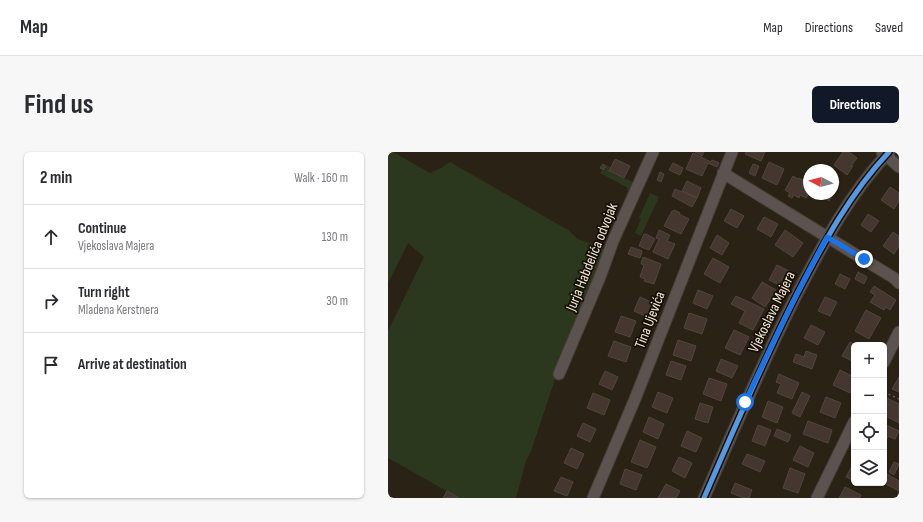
<!DOCTYPE html>
<meta charset="utf-8">
<style>
:root{--surface:#fff;--page:#f7f7f7;--text:#2b2b33;--muted:#7c7c81;--line:#e1e1e2;--accent:#111827}
body{margin:0;font-family:"Sofia Sans Condensed",sans-serif;background:var(--page);color:var(--text)}
.controls{position:absolute;right:12px;bottom:12px;display:grid;overflow:hidden;border-radius:6px;box-shadow:0 1px 3px #0004}
.controls button{width:36px;height:36px;display:grid;place-items:center;padding:0;border:0;border-bottom:1px solid var(--line);background:var(--surface);color:var(--text);font:20px sans-serif}
.compass{position:absolute;left:415px;top:12px;width:36px;height:36px;border-radius:50%;background:var(--surface);box-shadow:0 1px 3px #0004;rotate:277deg}
.stop{position:absolute;width:12px;height:12px;margin:-9px;border:3px solid #1a73e8;border-radius:50%;background:#fff}
.stop.end{background:#1a73e8;border-color:#fff;box-shadow:0 1px 4px #0008}
.list{margin:0;padding:0;list-style:none}
h2{display:flex;justify-content:space-between;align-items:center;height:52px;margin:0;padding:0 16px;font-size:17px}
h2 small{font-size:13px;font-weight:400;color:var(--muted)}
.list li{display:grid;grid-template-columns:26px 1fr auto;gap:12px;align-items:center;box-sizing:border-box;height:64px;padding:0 16px;border-top:1px solid var(--line)}
.list b{display:block;font-size:15px;white-space:nowrap}
.list p{margin:0;font-size:13px;white-space:nowrap;color:var(--muted)}
.list em{font-size:13px;font-style:normal;color:var(--muted)}
.icon{flex:none;width:22px;height:22px;fill:none;stroke:currentColor;stroke-width:2;stroke-linecap:round;stroke-linejoin:round}
.map{position:relative;flex:none;width:511px;height:346px;overflow:hidden;border-radius:6px}
header{display:flex;align-items:center;gap:24px;box-sizing:border-box;height:56px;padding:0 20px;background:var(--surface);border-bottom:1px solid var(--line)}
header strong{font-size:19px}
nav{display:flex;gap:22px;margin-inline-start:auto;font-size:14px}
.intro{display:flex;align-items:center;justify-content:space-between;box-sizing:border-box;height:96px;padding:0 24px}
h1{margin:0;font-size:28px}
.button{padding:10px 18px;border-radius:6px;background:var(--accent);color:#fff;font-size:14px;font-weight:700}
main{display:flex;gap:24px;padding:0 24px}
aside{flex:1;background:var(--surface);border-radius:6px;box-shadow:0 1px 3px #0004}
.map>svg:first-child{display:block}
.green{fill:#2b381d}
.building{fill:#45372f;stroke:#50463f}
.lines{fill:none;stroke-linecap:round;stroke-linejoin:round}
.minor-casing{stroke:#443d32;stroke-width:13}
.path{stroke:#605853;stroke-width:1.5;stroke-dasharray:2 3;stroke-linecap:butt}
.minor{stroke:#5c5350;stroke-width:11}
.cycleway-casing{stroke:#150e05;stroke-width:8}
.cycleway{stroke:#5399e6;stroke-width:5}
.route{stroke:#1a73e8;stroke-width:5}
.labels{text-anchor:middle;dominant-baseline:central;stroke-width:3.5;stroke-linejoin:round;paint-order:stroke}
.street-label{font-size:15px;fill:#f2e8da;stroke:#150e05}
</style>
<header>
<strong>Map</strong>
<nav><a>Map</a><a>Directions</a><a>Saved</a></nav>
</header>
<div class="intro"><h1>Find us</h1><a class="button">Directions</a></div>
<main>
<aside>
<h2>2 min<small>Walk · 160 m</small></h2>
<ul class="list">
<li><svg class="icon" aria-label="ahead" viewBox="0 0 24 24"><path d="M12 20V5M6 11l6-6 6 6"/></svg><div><b>Continue</b><p>Vjekoslava Majera</p></div><em>130 m</em></li>
<li><svg class="icon" aria-label="right" viewBox="0 0 24 24"><path d="M7 20v-9h11M14 6l5 5-5 5"/></svg><div><b>Turn right</b><p>Mladena Kerstnera</p></div><em>30 m</em></li>
<li><svg class="icon" aria-label="arrive" viewBox="0 0 24 24"><path d="M6 21V4h12l-3 4 3 4H6"/></svg><div><b>Arrive at destination</b></div></li>
</ul>
</aside>
<div class="map">
<svg width="511" height="346" viewBox="0 0 511 346">
<rect width="100%" height="100%" fill="#2a2215"/>
<!-- green -->
<path class="green" d="M0 0H5L42 21 53 16 62 10 180 78 190 87 218 97 169 221 143 299 138 309 128 346H71L0 306V179L36 105 20 91 0 131Z
M219 13 222 15 221 20 247 31 243 40 239 38 240 36 212 21 214 18 217 19Z
M262 41 271 45 253 84 247 81 253 67 251 66Z"/>
<!-- building -->
<path class="building" d="M307 0H316L314 4Z
M358 0H377L373 9 357 2Z
M455 0H461L469 6 463 14H465L459 23 446 13Z
M305 1 323 10 324 8 331 11 329 15 320 11 314 24 298 17Z
M227 7 242 14 236 26 221 19Z
M381 10 396 17 389 33 374 26Z
M285 11 295 16 292 23 281 18Z
M215 12 218 14 216 18 212 16 214 13Z
M365 12 371 14 367 24 361 21Z
M272 20 276 22 273 30 269 28Z
M405 24 410 27 411 26 421 32V41L418 46 412 43 411 46 406 43 404 46 400 44 402 41 397 38Z
M445 25 452 30 445 41Z
M299 29 313 36 309 46 294 39Z
M502 35 511 41V49L506 57 493 48Z
M287 37 294 40V39L309 46 304 55 284 44Z
M431 42H445L441 49Z
M343 57 356 64 349 76 336 69Z
M286 58 292 61 291 62 301 67 293 82 276 74 284 59H285Z
M480 62 491 69 483 80 473 73Z
M376 65 390 72 383 85 369 77Z
M271 78 282 83 279 89 287 92 280 107 265 100 271 87 268 86Z
M397 78 415 91 405 105 387 93Z
M505 80 511 84V94L506 102 495 94Z
M256 82H258L267 87 261 98 251 94Z
M329 83 341 91 334 103 322 96Z
M243 95 254 99 252 106 240 102Z
M255 105 273 112 266 132 256 129 257 127 252 125 256 113 253 112Z
M325 106 341 115 332 131 316 122Z
M389 113 401 119 393 134 381 128Z
M470 120 479 125 476 132 467 127Z
M452 122 462 127 457 137 447 132Z
M374 130 388 138 377 155 364 146Z
M486 134 508 148 502 158 498 155 496 158 482 150 487 143 482 140Z
M310 138 325 144 319 157 305 151Z
M348 144 376 157 365 178 351 171 357 159 343 152Z
M252 145 265 151 259 165 246 159Z
M437 145 449 150 442 164 430 159Z
M478 158 493 166 481 187 467 179Z
M301 161 319 167 314 182 296 176Z
M233 164 248 169 242 185 227 180Z
M423 173 437 180 430 193 416 186Z
M346 178 361 185 352 203 337 196Z
M290 188 308 194 303 209 285 203Z
M226 189 243 195 238 210 220 204Z
M462 190 468 193H466V210L454 204Z
M418 199 429 203 424 217 405 210 408 202 416 205Z
M333 207 350 214 344 226 328 219Z
M283 209 298 214 293 228 278 223Z
M452 218 466 225V233L462 241 445 233Z
M217 219 230 225 224 238 211 232Z
M391 222 411 231 404 247 389 241 393 232 388 230Z
M511 225V240L504 237Z
M321 226 339 232 333 249 315 242Z
M270 240 285 246 279 261 264 255Z
M414 240 422 244 412 265 404 261Z
M205 241 222 248 216 263 199 256Z
M438 245 453 251 447 266 432 260Z
M499 246 511 252V271L496 263V250L497 251Z
M380 249 395 255 389 271 374 265Z
M312 251 325 255 320 271 307 267Z
M261 265 276 272 270 287 255 280Z
M420 269 444 278 440 291 415 282Z
M195 271 208 277 202 290 189 284Z
M496 272 511 279 507 287 500 284 498 288 496 287Z
M370 273 383 278 377 294 364 289Z
M389 277 403 283 400 290 386 284Z
M299 279 314 286 308 300 293 294Z
M252 288 268 295 259 316 243 310Z
M412 294 426 301 420 315 405 308Z
M183 296 196 302 189 317 176 311Z
M359 302 377 309 372 320 354 312Z
M291 305 304 311 297 326 284 319Z
M506 310 511 312 506 323 501 320Z
M465 312 466 313V329L458 325Z
M402 316 417 322 410 341 395 336Z
M237 317 254 323 248 338 232 332Z
M497 321 511 329V339L496 331Z
M173 325 185 330 179 344 166 339Z
M347 331 364 338 361 346H356L343 341Z
M278 332 292 339 288 346H270Z
M457 335 473 343 472 346H451Z
M59 339 71 346H55Z"/>
<g class="lines">
<defs>
<path id="minor" d="M494 0 511 15
M335 21 475 107 506 126 511 131
M496 210 511 180
M171 222 212 125 225 89 265 0
M205 346 247 247 344 0
M316 346C346 277 375 209 409 142 435 92 462 41 501 0
M429 346 466 270"/>
</defs>
<!-- minor casing -->
<use href="#minor" class="minor-casing"/>
<!-- path -->
<path class="path" d="M496 240 511 247"/>
<!-- minor -->
<use href="#minor" class="minor"/>
<defs>
<path id="cycleway" d="M316 346C346 277 375 209 409 142 435 92 462 41 501 0"/>
</defs>
<!-- cycleway casing -->
<use href="#cycleway" class="cycleway-casing"/>
<!-- cycleway -->
<use href="#cycleway" class="cycleway"/>
</g>
<g class="lines">
<!-- route -->
<path class="route" d="M357 250C383 194 409 139 439 85L476 107"/>
</g>
<g class="labels">
<!-- street labels -->
<g class="street-label">
<text transform="translate(204 105) rotate(-68)">Jurja Habdelića odvojak</text>
<text transform="translate(384 160) rotate(-64)">Vjekoslava Majera</text>
<text transform="translate(262 168) rotate(-69)">Tina Ujevića</text>
</g>
</g>
</svg>
<div class="controls">
<button>+</button>
<button>−</button>
<button><svg class="icon" aria-label="locate" viewBox="0 0 24 24"><circle cx="12" cy="12" r="6"/><path d="M12 2v4M12 18v4M2 12h4M18 12h4"/></svg></button>
<button><svg class="icon" aria-label="layers" viewBox="0 0 24 24"><path d="M12 4l9 5-9 5-9-5zM3 14l9 5 9-5"/></svg></button>
</div>
<svg class="compass" viewBox="-18 -18 36 36"><path d="M0-13l5 13h-10z" fill="#e53935"/><path d="M0 13l5-13h-10z" fill="#7c7c81"/></svg>
<div class="stop" style="left:357px;top:250px"></div>
<div class="stop end" style="left:476px;top:107px"></div>
</div>
</main>
